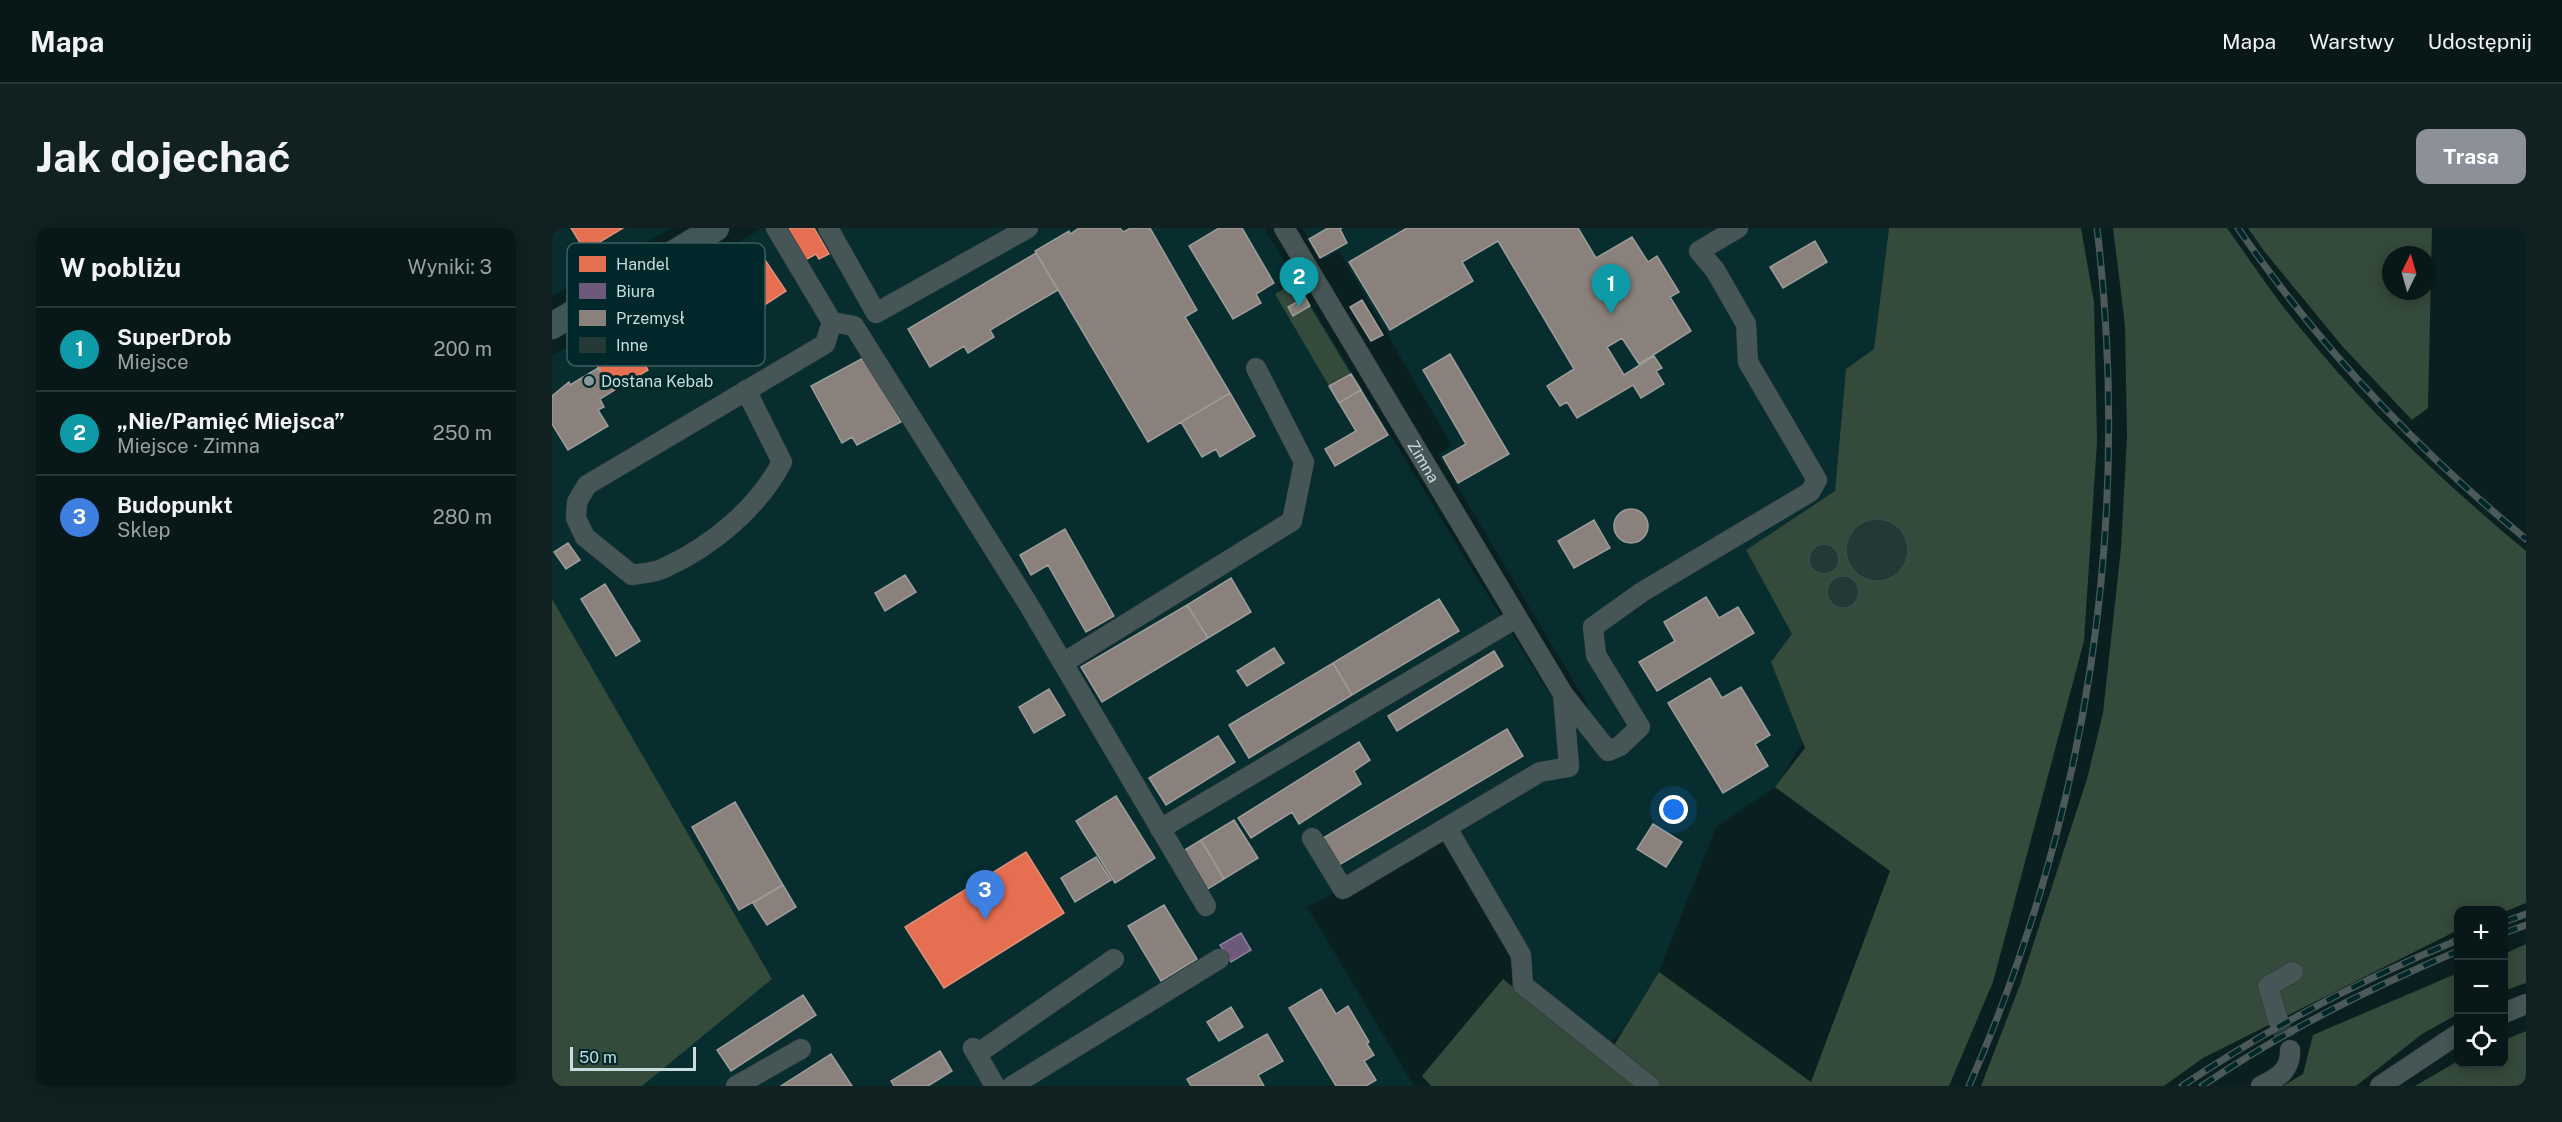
<!DOCTYPE html>
<html lang="pl">
<meta charset="utf-8">
<style>
:root{--surface:#081818;--page:#112121;--text:#f1f3f6;--muted:#98a0a2;--line:#293737;--accent:#8c9099}
body{margin:0;font-family:"Public Sans",sans-serif;background:var(--page);color:var(--text)}
.controls{position:absolute;right:18px;bottom:18px;display:grid;overflow:hidden;border-radius:12px;box-shadow:0 3px 15px #0003}
.controls button{width:54px;height:54px;display:grid;place-items:center;padding:0;border:0;border-bottom:2px solid var(--line);background:var(--surface);color:var(--text);font:30px sans-serif}
.compass{position:absolute;left:1830px;top:18px;width:54px;height:54px;border-radius:50%;background:var(--surface);box-shadow:0 3px 15px #0003;rotate:5deg}
.scale{position:absolute;left:18px;bottom:15px;width:126px;box-sizing:border-box;padding-left:6px;border:3px solid #c8dcdd;border-top:0;font-size:16px;line-height:21px;white-space:nowrap;color:#c8dcdd;-webkit-text-stroke:4px #00282a;paint-order:stroke}
.you{position:absolute;left:1122px;top:582px;width:21px;height:21px;margin:-15px;border:4px solid #fff;border-radius:50%;background:#1a73e8;box-shadow:0 0 0 9px #1a73e833}
.badge{display:grid;place-items:center;width:39px;height:39px;border-radius:50%;background:var(--accent);color:#fff;font-size:20px;font-weight:700}
.pin{position:absolute;translate:-50% -50px;filter:drop-shadow(0 2px 3px #0008)}
.pin::after{content:'';position:absolute;top:32px;width:21px;height:18px;background:inherit;clip-path:polygon(0 0,100% 0,50% 100%)}
.list{margin:0;padding:0;list-style:none}
h2{display:flex;justify-content:space-between;align-items:center;height:78px;margin:0;padding:0 24px;font-size:26px}
h2 small{font-size:20px;font-weight:400;color:var(--muted)}
.list li{display:grid;grid-template-columns:39px 1fr auto;gap:18px;align-items:center;box-sizing:border-box;height:84px;padding:0 24px;border-top:2px solid var(--line)}
.list b{display:block;font-size:22px;white-space:nowrap}
.list p{margin:0;font-size:20px;white-space:nowrap;color:var(--muted)}
.list em{font-size:20px;font-style:normal;color:var(--muted)}
.icon{flex:none;width:33px;height:33px;fill:none;stroke:currentColor;stroke-width:2;stroke-linecap:round;stroke-linejoin:round}
.map{position:relative;flex:none;width:1974px;height:858px;overflow:hidden;border-radius:12px}
header{display:flex;align-items:center;gap:36px;box-sizing:border-box;height:84px;padding:0 30px;background:var(--surface);border-bottom:2px solid var(--line)}
header strong{font-size:28px}
nav{display:flex;gap:33px;margin-inline-start:auto;font-size:21px}
.intro{display:flex;align-items:center;justify-content:space-between;box-sizing:border-box;height:144px;padding:0 36px}
h1{margin:0;font-size:42px}
.button{padding:15px 27px;border-radius:12px;background:var(--accent);color:#fff;font-size:21px;font-weight:700}
main{display:flex;gap:36px;padding:0 36px}
aside{flex:1;background:var(--surface);border-radius:12px;box-shadow:0 3px 15px #0003}
.map>svg:first-child{display:block}
.built{fill:#072d2f}
.green{fill:#344a3a;fill-rule:evenodd}
.shops{fill:#e76f51;stroke:#de907b;stroke-width:1.5}
.offices{fill:#6d597a;stroke:#888098;stroke-width:1.5}
.industry{fill:#8a817c;stroke:#9d9c99;stroke-width:1.5}
.building{fill:#243836;stroke:#3b4c4a;stroke-width:1.5}
.lines{fill:none;stroke-linecap:round;stroke-linejoin:round}
.minor-tunnel{stroke:#263c3c;stroke-width:20;stroke-dasharray:20 10;stroke-linecap:butt}
.minor-casing{stroke:#2a3838;stroke-width:21}
.major-casing{stroke:#2a3838;stroke-width:27}
.minor{stroke:#465556;stroke-width:20}
.major{stroke:#415658;stroke-width:26}
.rail-casing{stroke:#4b5959;stroke-width:7}
.rail{stroke:#00282a;stroke-width:4.5;stroke-dasharray:14;stroke-linecap:butt}
.poi-dot{fill:#869a9b;stroke:#00282a;stroke-width:2}
.labels{text-anchor:middle;dominant-baseline:central;stroke-width:6;stroke-linejoin:round;paint-order:stroke}
.poi-label{font-size:16px;fill:#c8dcdd;stroke:#00282a;text-anchor:start}
.street-label{font-size:16px;fill:#c8dcdd;stroke:#00282a}
.key{fill:#00282a;stroke:#3c5e60;stroke-width:1.5}
.key-label{font-size:16px;fill:#c8dcdd}
</style>
<header>
<strong>Mapa</strong>
<nav><a>Mapa</a><a>Warstwy</a><a>Udostępnij</a></nav>
</header>
<div class="intro"><h1>Jak dojechać</h1><a class="button">Trasa</a></div>
<main>
<aside>
<h2>W pobliżu<small>Wyniki: 3</small></h2>
<ul class="list">
<li><span class="badge" style="background:#0f9aa8">1</span><div><b>SuperDrob</b><p>Miejsce</p></div><em>200 m</em></li>
<li><span class="badge" style="background:#0f9aa8">2</span><div><b>„Nie/Pamięć Miejsca”</b><p>Miejsce · Zimna</p></div><em>250 m</em></li>
<li><span class="badge" style="background:#3f7fe0">3</span><div><b>Budopunkt</b><p>Sklep</p></div><em>280 m</em></li>
</ul>
</aside>
<div class="map">
<svg width="1974" height="858" viewBox="0 0 1974 858">
<rect width="100%" height="100%" fill="#0a2020"/>
<!-- built -->
<path class="built" d="M0 0H120L0 68Z
M210 0H712L937 369 1009 484 1019 489 1036 477 886 226 900 218 787 23 769 32 750 0H1337L1322 121 1294 142 1283 263 1194 322 1241 406 1251 514 1223 559 1164 599 1107 744 1069 804 1050 822 971 757 969 727 894 600 791 661 755 679 862 858H0V128Z"/>
<!-- green -->
<path class="green" d="M1337 0H1529L1542 74 1545 214 1532 413 1441 754 1397 858H879L870 848 951 751 1048 829 1061 819 1107 744 1259 854 1338 643 1223 559 1253 520 1219 434 1240 406 1194 322 1283 263 1294 141 1322 121Z
M1561 0H1675C1698 32 1720 66 1745 96 1812 180 1891 254 1974 323V675L1952 684 1906 682V702L1651 830 1612 858H1429L1468 757 1535 551 1551 485 1569 320 1575 209 1573 97Z
M1696 0H1880L1876 180 1860 192 1791 119 1712 23ZM1839 27H1875V63H1839Z
M744 54 753 69 736 80 741 88 758 78 799 146 777 158 723 66Z
M0 371 220 751 90 858H0Z
M1974 716V755L1952 763V726Z
M1906 745V786L1870 806 1804 858H1731L1751 846 1761 807Z
M1974 803V858H1863L1906 833V836H1952V812Z"/>
<!-- shops -->
<path class="shops" d="M19 0H71L33 23Z
M239 0H262L277 26 267 31 264 26 246 36 228 6Z
M213 32 234 63 200 85 179 54Z
M79 115 96 142 61 163 44 136Z
M474 624 512 685 392 760 353 699Z"/>
<!-- offices -->
<path class="offices" d="M689 705 699 722 679 734 668 717Z"/>
<!-- industry -->
<path class="industry" d="M527 0H568L571 4 579 0H598L645 82 633 89 678 165 596 214 483 23 517 3 518 6Z
M667 0H690L722 55 704 66 709 75 681 91 637 18Z
M776 0H790L788 1 795 15 768 30 757 11Z
M855 0H1026L1044 30 1080 9 1096 34 1105 28 1127 64 1118 69 1139 103 1087 136 1070 110 1055 119 1072 147 1102 128 1110 140 1104 143 1112 156 1089 170 1081 157 1025 190 1015 174 1008 178 995 158 1022 141 946 13 910 34 921 53 838 102 797 34Z
M1263 13 1275 34 1231 60 1218 39Z
M484 25 506 62 438 102 442 109 416 125 412 118 378 139 356 101Z
M753 69 758 78 741 88 736 79Z
M810 72 831 107 819 113 798 79Z
M898 126 957 226 906 255 891 229 914 216 871 142Z
M313 129 349 194 305 217 300 209 290 215 259 158Z
M46 140 61 163 48 171 52 179 46 182 56 198 16 222 0 196V168L17 154 18 157Z
M799 146 836 207 783 238 773 221 804 203 777 158Z
M799 146 809 162 787 175 777 158Z
M678 165 703 208 668 229 664 221 650 229 629 194Z
M1062 298a17 17 0 1 1 34 0a17 17 0 1 1-34 0Z
M1042 292 1058 320 1022 340 1006 313Z
M513 301 562 388 534 404 496 337 479 347 468 327Z
M16 315 28 332 14 341 2 324Z
M353 347 364 364 333 383 323 365Z
M679 350 699 384 656 410 635 377Z
M53 356 88 413 64 428 29 371Z
M1154 369 1167 390 1186 379 1202 405 1105 463 1087 434 1123 413 1112 394Z
M887 371 907 403 800 467 781 435Z
M635 377 656 410 550 474 529 439Z
M722 420 732 435 695 458 685 443Z
M942 423 951 438 845 503 836 488Z
M781 435 800 467 697 530 677 497Z
M1158 450 1170 470 1189 459 1218 507 1203 516 1216 538 1171 565 1116 475Z
M497 461 513 487 482 505 467 479Z
M955 501 971 528 782 640 766 613Z
M666 508 683 534 614 577 597 550Z
M807 514 818 532 802 543 809 556 747 596 740 584 699 610 686 590Z
M564 568 603 630 563 655 524 593Z
M183 574 231 657 187 682 140 599Z
M682 592 706 630 672 651 649 612Z
M1101 596 1130 614 1114 639 1085 621Z
M649 612 672 651 654 662 631 623Z
M544 629 559 652 523 674 509 650Z
M231 657 244 679 215 697 201 675Z
M612 677 645 731 609 753 576 698Z
M769 761 784 786 796 778 817 814 815 816 822 827 812 833 824 852 814 858H784L737 780Z
M251 767 264 787 179 843 165 822Z
M679 779 691 799 667 813 655 794Z
M715 806 731 833 706 847 712 858H639L635 851Z
M388 823 400 843 376 858H342L339 853Z
M279 826 300 858H229Z"/>
<!-- building -->
<path class="building" d="M1294 322a31 31 0 1 1 62 0a31 31 0 1 1-62 0Z
M1257 331a15 15 0 1 1 30 0a15 15 0 1 1-30 0Z
M1275 364a16 16 0 1 1 32 0a16 16 0 1 1-32 0Z"/>
<g class="lines">
<!-- minor-tunnel -->
<path class="minor-tunnel" d="M1726 792 1738 822"/>
<defs>
<g id="minor">
<path d="M224 0 280 94 302 98 475 374 654 678"/>
<path d="M276 0 324 85 476 0"/>
<path id="s1" d="M732 0 1011 466 1056 523 1068 518 1088 499 1044 427 1041 399 1090 364 1258 264 1265 252 1196 134 1194 96 1163 42 1147 23 1186 0"/>
<path d="M74 54C97 70 107 76 136 74 156 53 144 41 132 19"/>
<path d="M194 162 230 234C206 280 159 319 112 340 103 345 90 345 80 347L33 309 24 290 25 274 35 257 273 116 280 94"/>
<path d="M511 435 740 293 752 234 704 140"/>
<path d="M895 600 969 727 971 757 1098 858"/>
<path d="M608 601 961 392"/>
<path d="M760 610 791 661 988 544 1017 539 1011 466"/>
<path d="M1952 785 1974 776"/>
<path d="M1726 792 1716 758 1741 744"/>
<path d="M421 820 443 858"/>
<path d="M425 826 562 731"/>
<path d="M184 858 249 821"/>
<path d="M460 858 667 731"/>
<path d="M1709 858C1726 850 1739 842 1738 822"/>
<path d="M1828 858 1906 806"/>
</g>
<path id="major" d="M0 98 164 0"/>
</defs>
<!-- minor casing -->
<use href="#minor" class="minor-casing"/>
<!-- major casing -->
<use href="#major" class="major-casing"/>
<!-- minor -->
<use href="#minor" class="minor"/>
<!-- major -->
<use href="#major" class="major"/>
<defs>
<path id="rail" d="M1686 0C1766 117 1864 221 1974 311
M1952 694 1974 686
M1952 705 1974 697
M1417 858C1536 587 1580 294 1545 0
M1630 858C1717 800 1810 751 1906 712
M1650 858C1730 804 1818 760 1906 723"/>
</defs>
<!-- rail casing -->
<use href="#rail" class="rail-casing"/>
<!-- rail -->
<use href="#rail" class="rail"/>
</g>
<!-- markers -->
<circle class="poi-dot" cx="37" cy="153" r="6"/>
<g class="labels">
<!-- poi labels -->
<g class="poi-label">
<text x="49" y="153">Dostana Kebab</text>
</g>
<!-- street labels -->
<g class="street-label">
<text stroke="none"><textPath href="#s1" startOffset="272">Zimna</textPath></text>
</g>
</g>
<!-- legend -->
<rect x="15" y="15" width="198" height="123" rx="9" class="key"/>
<rect x="27" y="28" width="27" height="16" fill="#e76f51"/>
<rect x="27" y="55" width="27" height="16" fill="#6d597a"/>
<rect x="27" y="82" width="27" height="16" fill="#8a817c"/>
<rect x="27" y="109" width="27" height="16" fill="#243836"/>
<g class="key-label">
<text x="64" y="42">Handel</text>
<text x="64" y="69">Biura</text>
<text x="64" y="96">Przemysł</text>
<text x="64" y="123">Inne</text>
</g>
</svg>
<div class="controls">
<button>+</button>
<button>−</button>
<button><svg class="icon" aria-label="locate" viewBox="0 0 24 24"><circle cx="12" cy="12" r="6"/><path d="M12 2v4M12 18v4M2 12h4M18 12h4"/></svg></button>
</div>
<svg class="compass" viewBox="-18 -18 36 36"><path d="M0-13l5 13h-10z" fill="#e53935"/><path d="M0 13l5-13h-10z" fill="#98a0a2"/></svg>
<div class="scale">50 m</div>
<div class="you"></div>
<div class="pin badge" style="left:1059px;top:86px;background:#0f9aa8">1</div>
<div class="pin badge" style="left:747px;top:79px;background:#0f9aa8">2</div>
<div class="pin badge" style="left:433px;top:692px;background:#3f7fe0">3</div>
</div>
</main>
